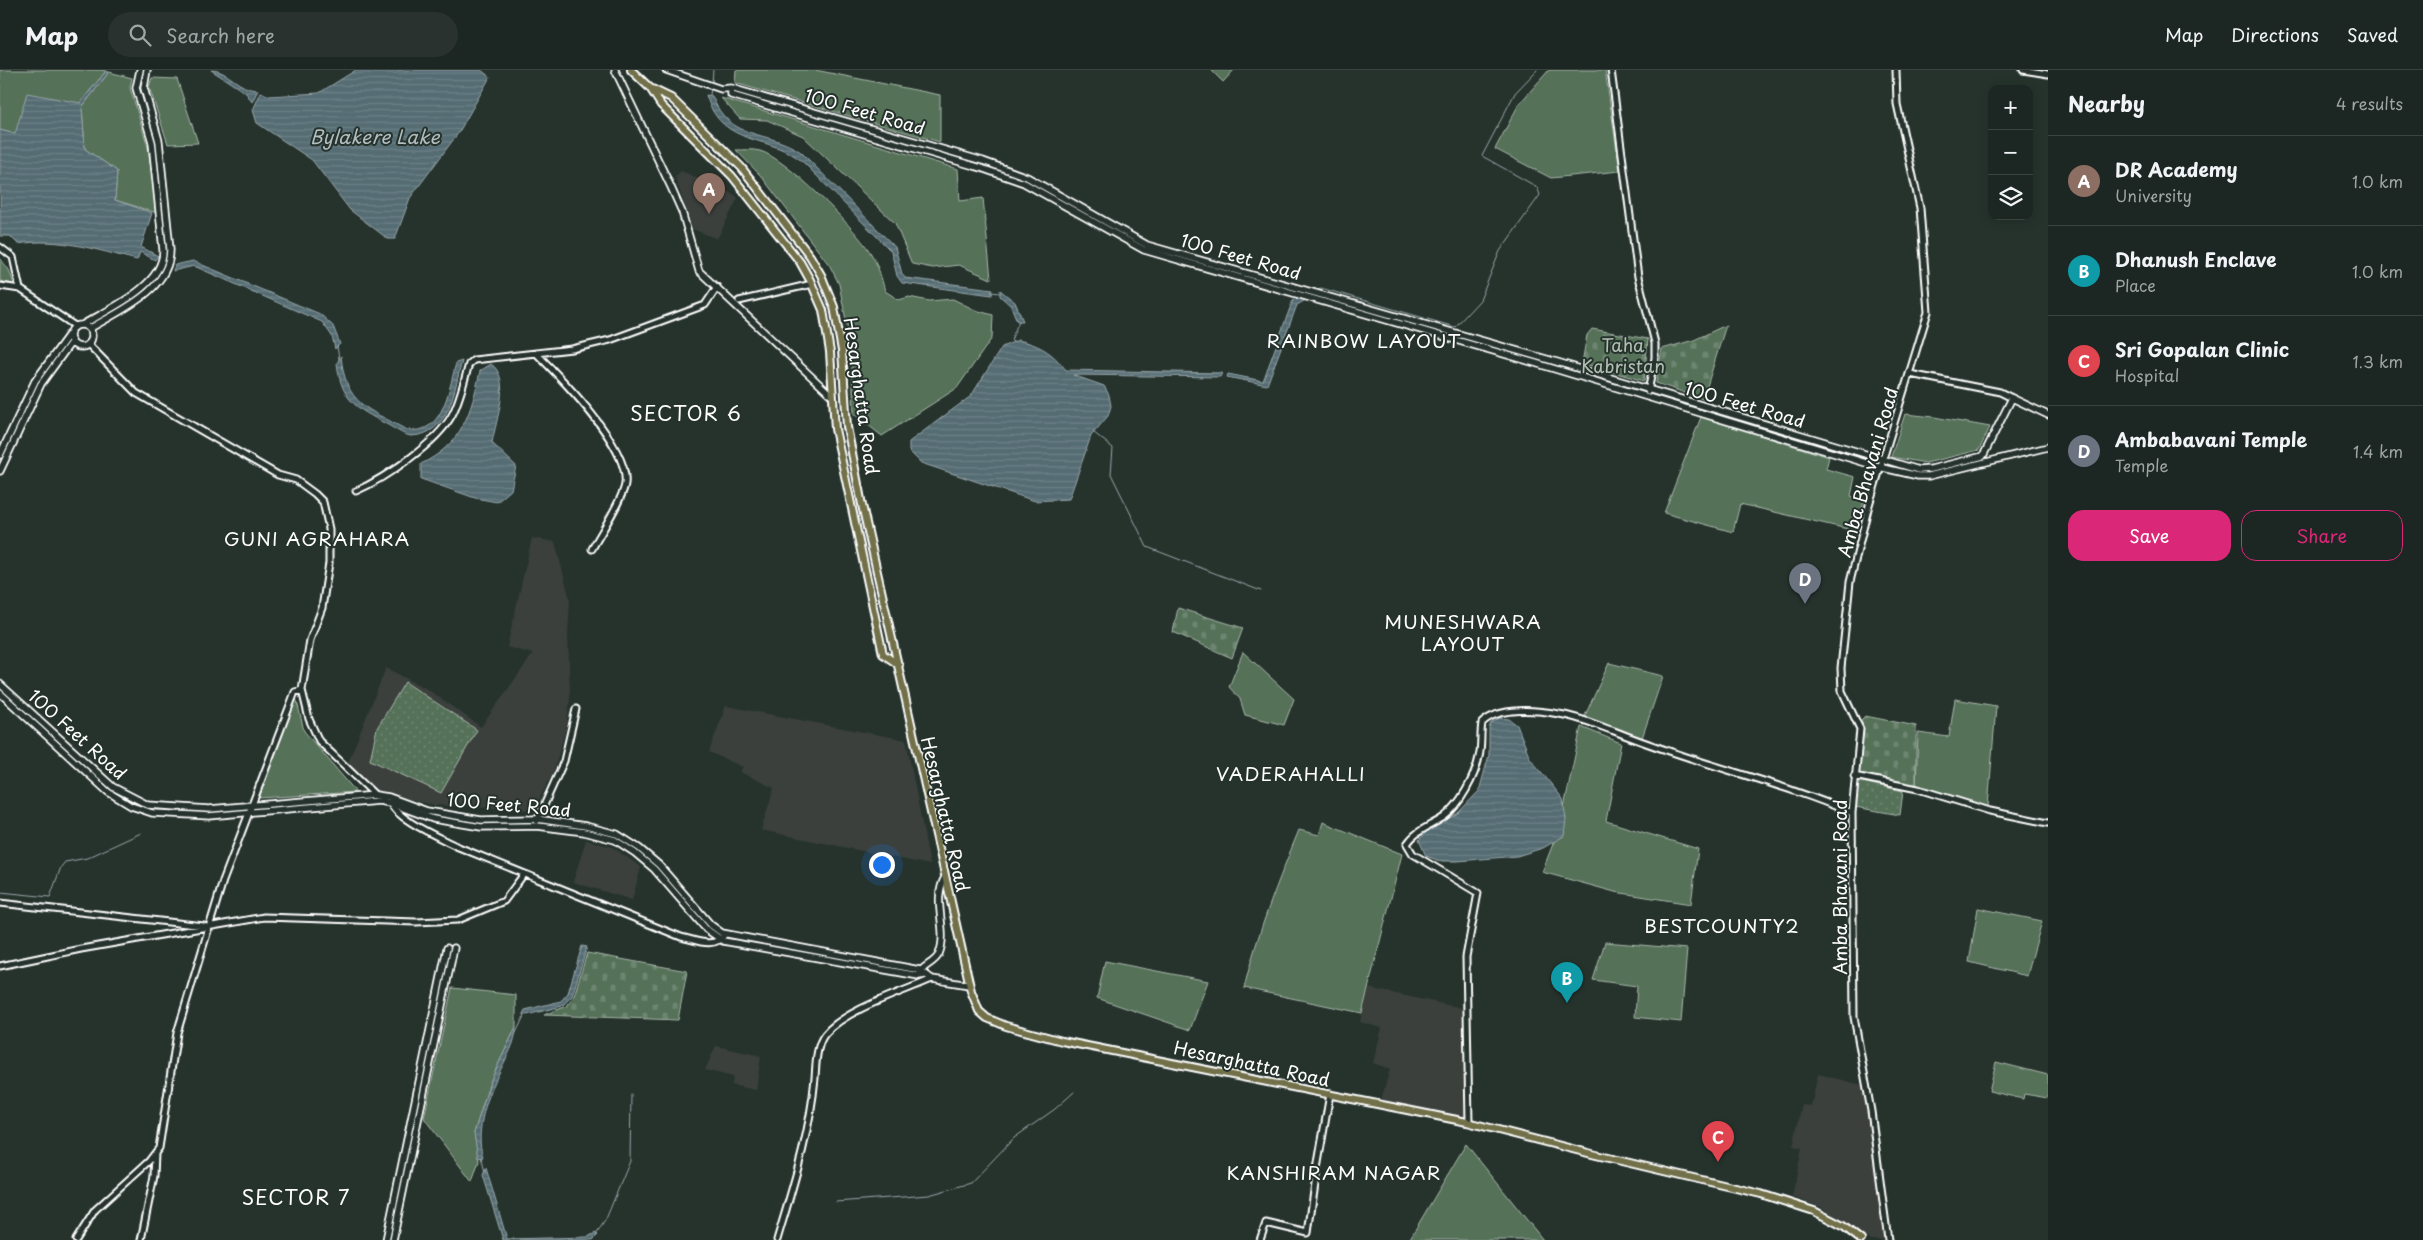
<!DOCTYPE html>
<meta charset="utf-8">
<style>
:root{--surface:#1c2622;--page:#29322f;--text:#f1f3f6;--muted:#a0a5a5;--line:#3a4340;--accent:#db2777}
body{margin:0;font-family:"Playpen Sans",sans-serif;background:var(--page);color:var(--text)}
.controls{position:absolute;right:15px;top:15px;display:grid;overflow:hidden;border-radius:10px;box-shadow:0 2px 12px #0003}
.controls button{width:45px;height:45px;display:grid;place-items:center;padding:0;border:0;border-bottom:1px solid var(--line);background:var(--surface);color:var(--text);font:25px sans-serif}
.you{position:absolute;left:881px;top:794px;width:18px;height:18px;margin:-12px;border:4px solid #fff;border-radius:50%;background:#1a73e8;box-shadow:0 0 0 8px #1a73e833}
.badge{display:grid;place-items:center;width:32px;height:32px;border-radius:50%;background:var(--accent);color:#fff;font-size:16px;font-weight:700}
.pin{position:absolute;translate:-50% -41px;filter:drop-shadow(0 1px 2px #0008)}
.pin::after{content:'';position:absolute;top:26px;width:18px;height:15px;background:inherit;clip-path:polygon(0 0,100% 0,50% 100%)}
.list{margin:0;padding:0;list-style:none}
h2{display:flex;justify-content:space-between;align-items:center;height:65px;margin:0;padding:0 20px;font-size:21px}
h2 small{font-size:16px;font-weight:400;color:var(--muted)}
.list li{display:grid;grid-template-columns:32px 1fr auto;gap:15px;align-items:center;box-sizing:border-box;height:90px;padding:0 20px;border-top:1px solid var(--line)}
.list b{display:block;font-size:19px;white-space:nowrap}
.list p{margin:0;font-size:16px;white-space:nowrap;color:var(--muted)}
.list em{font-size:16px;font-style:normal;color:var(--muted)}
.actions{display:flex;gap:10px;padding:15px 20px}
.actions a{flex:1;padding:11px 0;border:1px solid var(--accent);border-radius:15px;text-align:center;font-size:18px;color:var(--accent)}
.actions .main{background:var(--accent);color:#fff}
.icon{flex:none;width:28px;height:28px;fill:none;stroke:currentColor;stroke-width:2;stroke-linecap:round;stroke-linejoin:round}
.map{position:relative;flex:none;width:2048px;height:1170px;overflow:hidden}
header{display:flex;align-items:center;gap:30px;box-sizing:border-box;height:70px;padding:0 25px;background:var(--surface);border-bottom:1px solid var(--line)}
header strong{font-size:24px}
nav{display:flex;gap:28px;margin-inline-start:auto;font-size:18px}
.search{width:350px;height:45px;background:var(--page);display:flex;align-items:center;gap:12px;box-sizing:border-box;padding:0 18px;border-radius:28px;color:var(--muted);font-size:19px}
main{display:flex}
aside{flex:1;background:var(--surface)}
.map>svg:first-child{display:block}
.built{fill:#3b413d}
.green{fill:#547158;stroke:#aab8ac}
.cemetery{fill:url(#cemetery-stones);stroke:#aab8ac}
.park{fill:url(#park-dots);stroke:#aab8ac}
.water{fill:url(#water-rules);stroke:#99a7ab}
.lines{fill:none;stroke-linecap:round;stroke-linejoin:round}
.stream{stroke:#99a7ab;stroke-width:1}
.tertiary-casing{stroke:#fff;stroke-width:9}
.secondary-casing{stroke:#fff;stroke-width:9}
.primary-casing{stroke:#fff;stroke-width:10}
.tertiary{stroke:#26332d;stroke-width:5}
.secondary{stroke:#26332d;stroke-width:5.5}
.primary{stroke:#716f4a;stroke-width:6}
.labels{text-anchor:middle;dominant-baseline:central;stroke-width:4;stroke-linejoin:round;paint-order:stroke}
.street-label{font-size:18px;fill:#fff;stroke:#26332d}
.park-label{font-size:18px;fill:#b2bfb4;stroke:#26332d}
.water-label{font-size:19px;font-style:italic;fill:#b2bdc0;stroke:#26332d}
.neighbourhood-label{font-size:19px;letter-spacing:1px;fill:#fff;stroke:#26332d}
.quarter-label{font-size:20px;letter-spacing:1px;fill:#fff;stroke:#26332d}
</style>
<header>
<strong>Map</strong>
<div class="search"><svg class="icon" aria-label="search" viewBox="0 0 24 24"><circle cx="10" cy="10" r="6"/><path d="M15 15l6 6"/></svg>Search here</div>
<nav><a>Map</a><a>Directions</a><a>Saved</a></nav>
</header>
<main>
<div class="map">
<svg width="2048" height="1170" viewBox="0 0 2048 1170">
<defs>
<pattern id="cemetery-stones" width="16" height="16" patternUnits="userSpaceOnUse" patternTransform="scale(1.25)"><rect width="16" height="16" fill="#547158"/><path d="M2 7V4a2 2 0 0 1 4 0v3zM10 15v-3a2 2 0 0 1 4 0v3z" fill="#6e8671"/></pattern>
<pattern id="park-dots" width="8" height="8" patternUnits="userSpaceOnUse" patternTransform="scale(1.25)"><rect width="8" height="8" fill="#547158"/><path d="M2 2h.1M6 6h.1" fill="none" stroke="#6e8671" stroke-width="1.8" stroke-linecap="round"/></pattern>
<pattern id="water-rules" width="6" height="5" patternUnits="userSpaceOnUse" patternTransform="scale(1.25)"><rect width="6" height="5" fill="#556c73"/><path d="M0 2.5h6" fill="none" stroke="#6e8288"/></pattern>
</defs>
<rect width="100%" height="100%" fill="#26332d"/>
<filter id="ink" filterUnits="userSpaceOnUse"><feTurbulence type="fractalNoise" baseFrequency=".02" numOctaves="2"/><feDisplacementMap in="SourceGraphic" scale="10" xChannelSelector="R" yChannelSelector="G"/><feConvolveMatrix kernelMatrix="1 2 1 2 8 2 1 2 1" color-interpolation-filters="sRGB"/></filter>
<g filter="url(#ink)">
<!-- built -->
<path class="built" d="M681 101 735 125 738 128 717 169 693 159 675 107Z
M532 468 555 472 570 530 568 563 570 628 566 658 554 700 535 738 529 740 434 735 372 721 347 695 386 598 427 619 481 657 533 584 507 577Z
M726 636 906 670 930 795 761 760 774 718 740 702 743 697 709 682Z
M586 770 612 777 641 797 632 830 573 812Z
M1368 918 1462 938 1465 1048 1381 1030 1390 999 1373 993 1382 958 1360 952Z
M716 976 761 986 756 1020 732 1015 733 1007 705 1000Z
M1818 1004 1862 1015 1869 1050 1884 1170H1870L1821 1137 1792 1127 1802 1078 1793 1076 1802 1035 1811 1036Z"/>
<!-- green -->
<path class="green" d="M0 0H101L106 1 80 33 15 64 0 60Z
M736 0H815L940 25V72L735 13Z
M1211 0H1234L1223 12Z
M1549 0H1605L1620 101 1551 108 1495 79 1519 34Z
M109 2 132 8 130 18 148 77 157 143 115 130 117 101 85 79 82 37Z
M152 8 177 9 198 73 168 74 149 17Z
M721 28 958 99 960 131 983 128 991 209 959 195 933 198 912 194 895 153 803 66 767 50 740 49Z
M736 80C743 80 753 79 760 81 786 88 854 157 870 182 878 194 881 207 885 221L899 230 909 227 929 231 953 229 975 240 993 245 992 268 957 318 882 366 854 344 851 276 839 214 830 196 761 106Z
M0 188 9 200 14 214 0 211Z
M1905 344 1934 347 1990 357 1979 380 1926 393 1891 387Z
M1701 347 1829 387 1826 399 1855 407 1851 426 1864 431 1856 461 1740 434 1733 462 1664 443Z
M1243 582 1294 629 1284 655 1245 645 1240 629 1229 617Z
M1609 593 1663 606 1642 668 1584 648Z
M296 627 304 661 356 722 259 728Z
M1955 629 1996 636 1988 737 1916 716 1918 663 1949 667Z
M1581 657 1621 673 1606 751 1698 779 1691 834 1615 822 1542 802 1560 756Z
M1323 752 1402 784 1362 943 1244 918C1257 864 1278 811 1299 760L1319 765Z
M1978 838 2042 851 2027 906 1969 892Z
M1605 872 1687 879 1681 952 1635 947 1637 916 1593 910Z
M1105 891 1208 911 1190 960 1097 928Z
M452 918 516 925V957L490 1012 474 1063 479 1091 472 1112 424 1048Z
M1996 992 2048 1005V1028L2024 1024 2023 1029 1989 1021Z
M1466 1074 1543 1170H1409Z"/>
<!-- cemetery -->
<path class="cemetery" d="M1726 255 1703 329 1656 313 1662 279 1694 270Z
M1592 259 1648 269 1644 311 1582 293 1587 265Z
M1178 538 1243 558 1232 588 1173 562Z
M1865 646 1916 656V716L1857 703 1862 662 1861 650Z
M587 883 687 901 678 950 544 945 567 936 574 926Z"/>
<!-- park -->
<path class="park" d="M405 612 477 660 441 723 370 690 377 658Z
M1857 711 1903 721 1900 745 1855 737Z"/>
<!-- water -->
<path class="water" d="M211 0C229 0 238 20 258 20L252 32 246 23Z
M356 0H481L490 7 459 62 410 128 395 169H388L350 140 312 90 257 53 253 40 261 22 269 26 319 23Z
M106 1 109 2 82 37 85 79 117 101 115 130 152 143 141 177 158 186 155 190 140 182 137 190C97 180 59 167 18 174L10 166H0V60L15 64 27 23 80 33Z
M706 25 712 26C730 72 767 59 801 82L895 177 902 204 905 208 993 219 992 225 902 213 897 206 891 181 804 93C771 63 722 79 706 25Z
M193 191 320 244 333 256 340 274 335 279 332 266 322 252 194 196 173 201 175 195Z
M1315 218 1323 220 1297 235 1267 315 1227 307 1228 304 1263 311 1293 230Z
M1000 220 1015 232 1023 251H1017L1011 236 1000 226Z
M1018 270C1040 275 1052 282 1066 300L1222 303 1220 307 1073 305 1104 316 1109 325 1111 336 1108 346 1091 366 1069 429 1035 431 921 393 909 381V372L971 326 1002 277Z
M341 286C346 335 367 338 405 359 443 369 449 318 456 293L462 291C454 320 450 365 411 366 403 365 394 358 386 354 356 338 341 330 337 293Z
M491 294C512 308 496 350 492 373L516 396 511 420 497 432 475 428 421 409V394C462 374 471 344 480 301Z
M1499 648 1509 649 1517 655 1530 688 1563 729 1566 749 1564 766 1543 778 1517 786 1458 791H1440L1426 786 1419 770 1426 762 1458 743 1479 721 1489 685V658L1491 653Z
M582 876 587 877 572 926 562 936 527 945 523 944 525 940 561 931 568 923Z
M516 957C516 973 507 986 500 1001 488 1025 474 1060 483 1087L478 1088 474 1063 490 1012Z
M486 1098 507 1169 588 1167 595 1163 598 1165 593 1170H503L483 1105Z"/>
<g class="lines">
<!-- stream -->
<path class="stream" d="M712 13 713 0
M710 25 711 17
M1317 220 1321 218 1455 257 1480 230 1500 181 1540 125 1537 117 1482 86 1515 23 1537 0
M991 222 1000 223
M1013 272 1011 270 1019 251
M337 276 339 289
M1093 362 1113 378 1111 404 1147 477 1261 521
M0 822 50 827 61 797 65 792 87 788 141 763
M515 965 525 944
M481 1087 485 1102
M836 1132 929 1125 971 1113 1014 1068 1055 1039 1074 1022
M596 1165 606 1149 630 1091 631 1024"/>
<defs>
<path id="tertiary" d="M1611 0 1638 207 1655 273V288L1648 321
M2023 0 2048 4
M0 177 13 187 20 219 75 256
M0 216 20 219
M739 231 812 214
M88 274 136 323 278 405 296 410 315 424 323 432 329 459V493L322 538 310 570 302 620 309 649 319 671 376 726
M536 283C561 308 630 377 625 414 623 429 600 464 592 479
M1910 304 2000 322 2012 328
M356 421C385 408 437 373 452 345 460 330 464 311 469 294L474 290 572 279 610 270 705 235 717 217
M1854 706 1918 719 1990 741 2048 753
M390 732C397 750 439 767 456 776L681 867C696 870 714 880 725 864
M537 751 564 691 576 639
M0 833 204 856
M0 896 81 879 264 847 416 852 458 850 504 831 524 804
M1469 1052 1466 887 1478 823 1413 784 1407 774C1416 760 1431 756 1444 747 1460 735 1475 707 1479 687 1482 676 1480 664 1482 653 1499 636 1538 640 1559 644 1579 647 1596 655 1614 661 1634 669 1654 676 1675 683 1734 703 1794 718 1852 743
M76 1170 95 1140 149 1091 159 1078 177 963 223 811 295 622 302 620
M141 1170 154 1106 155 1084
M777 1170C793 1116 810 1064 815 1008 816 994 816 975 825 964 846 939 903 922 932 909
M1260 1170 1266 1153 1308 1163 1318 1093 1330 1024
M1888 1170 1871 1041 1854 947 1852 743 1860 659 1842 621 1841 598 1850 512 1869 435 1928 242 1920 138 1897 34 1896 0"/>
<path id="secondary" d="M615 0 670 115 682 142 699 201 832 326
M666 0 721 19 731 18 983 91 1027 107 1147 175 1557 292 1919 400 1931 399 1983 386 2012 328 2048 345
M731 18V25L981 98 1024 113 1144 180 1535 293 1879 397 1918 406H1929L2048 377
M82 255C109 239 164 216 163 180L152 72 136 18 140 0
M70 266a11 11 0 1 1 22 0a11 11 0 1 1-22 0Z
M89 259C119 241 171 220 170 179L159 71 144 18 147 0
M0 385 35 311 75 256
M0 401 41 314 72 271
M0 614 113 717 148 735 209 739 376 725 389 727 427 741 481 750 537 749 586 756 617 764 639 778 659 795 711 855 722 863 920 900 932 909 969 915
M0 623 108 722 131 736 152 743 192 745 209 746 379 731 390 733 433 749 481 757 537 756 584 762 615 770 635 783 654 799 706 859 723 871 919 906 925 905
M920 902C924 895 935 893 939 884 949 859 931 832 945 807
M386 1170 447 878
M393 1170 454 878"/>
<path id="primary" d="M631 0 650 18 661 35 732 106 800 192 810 210 823 240 830 282 835 359 883 584 899 595
M650 18 671 28 741 97 810 186 821 205 834 237 842 281 847 357 862 435 971 921 979 941 987 948 1006 956 1062 971 1467 1052 1596 1085 1761 1124 1814 1141 1843 1156 1861 1170"/>
</defs>
<!-- tertiary casing -->
<use href="#tertiary" class="tertiary-casing"/>
<!-- secondary casing -->
<use href="#secondary" class="secondary-casing"/>
<!-- primary casing -->
<use href="#primary" class="primary-casing"/>
<!-- tertiary -->
<use href="#tertiary" class="tertiary"/>
<!-- secondary -->
<use href="#secondary" class="secondary"/>
<!-- primary -->
<use href="#primary" class="primary"/>
</g>
</g>
<g class="labels">
<!-- street labels -->
<g class="street-label">
<text transform="translate(865 41) rotate(16)">100 Feet Road</text>
<text transform="translate(1241 186) rotate(16)">100 Feet Road</text>
<text transform="translate(862 326) rotate(82)">Hesarghatta Road</text>
<text transform="translate(1745 334) rotate(16)">100 Feet Road</text>
<text transform="translate(1867 402) rotate(-74)">Amba Bhavani Road</text>
<text transform="translate(78 664) rotate(42)">100 Feet Road</text>
<text transform="translate(509 734) rotate(5)">100 Feet Road</text>
<text transform="translate(946 744) rotate(77)">Hesarghatta Road</text>
<text transform="translate(1839 817) rotate(-90)">Amba Bhavani Road</text>
<text transform="translate(1252 993) rotate(12)">Hesarghatta Road</text>
</g>
<!-- park labels -->
<g class="park-label">
<text x="1623" y="274">Taha<tspan x="1623" dy="21">Kabristan</tspan></text>
</g>
<!-- water labels -->
<g class="water-label">
<text x="375" y="66">Bylakere Lake</text>
</g>
<!-- neighbourhood labels -->
<g class="neighbourhood-label">
<text x="1364" y="270">RAINBOW LAYOUT</text>
<text x="317" y="468">GUNI AGRAHARA</text>
<text x="1463" y="551">MUNESHWARA<tspan x="1463" dy="22">LAYOUT</tspan></text>
<text x="1291" y="703">VADERAHALLI</text>
<text x="1722" y="855">BESTCOUNTY2</text>
<text x="1334" y="1102">KANSHIRAM NAGAR</text>
</g>
<!-- quarter labels -->
<g class="quarter-label">
<text x="686" y="343">SECTOR 6</text>
<text x="296" y="1127">SECTOR 7</text>
</g>
</g>
</svg>
<div class="controls">
<button>+</button>
<button>−</button>
<button><svg class="icon" aria-label="layers" viewBox="0 0 24 24"><path d="M12 4l9 5-9 5-9-5zM3 14l9 5 9-5"/></svg></button>
</div>
<div class="you"></div>
<div class="pin badge" style="left:709px;top:144px;background:#8d6e63">A</div>
<div class="pin badge" style="left:1567px;top:933px;background:#0f9aa8">B</div>
<div class="pin badge" style="left:1718px;top:1092px;background:#e0444e">C</div>
<div class="pin badge" style="left:1805px;top:534px;background:#6b7280">D</div>
</div>
<aside>
<h2>Nearby<small>4 results</small></h2>
<ul class="list">
<li><span class="badge" style="background:#8d6e63">A</span><div><b>DR Academy</b><p>University</p></div><em>1.0 km</em></li>
<li><span class="badge" style="background:#0f9aa8">B</span><div><b>Dhanush Enclave</b><p>Place</p></div><em>1.0 km</em></li>
<li><span class="badge" style="background:#e0444e">C</span><div><b>Sri Gopalan Clinic</b><p>Hospital</p></div><em>1.3 km</em></li>
<li><span class="badge" style="background:#6b7280">D</span><div><b>Ambabavani Temple</b><p>Temple</p></div><em>1.4 km</em></li>
</ul>
<div class="actions"><a class="main">Save</a><a>Share</a></div>
</aside>
</main>
